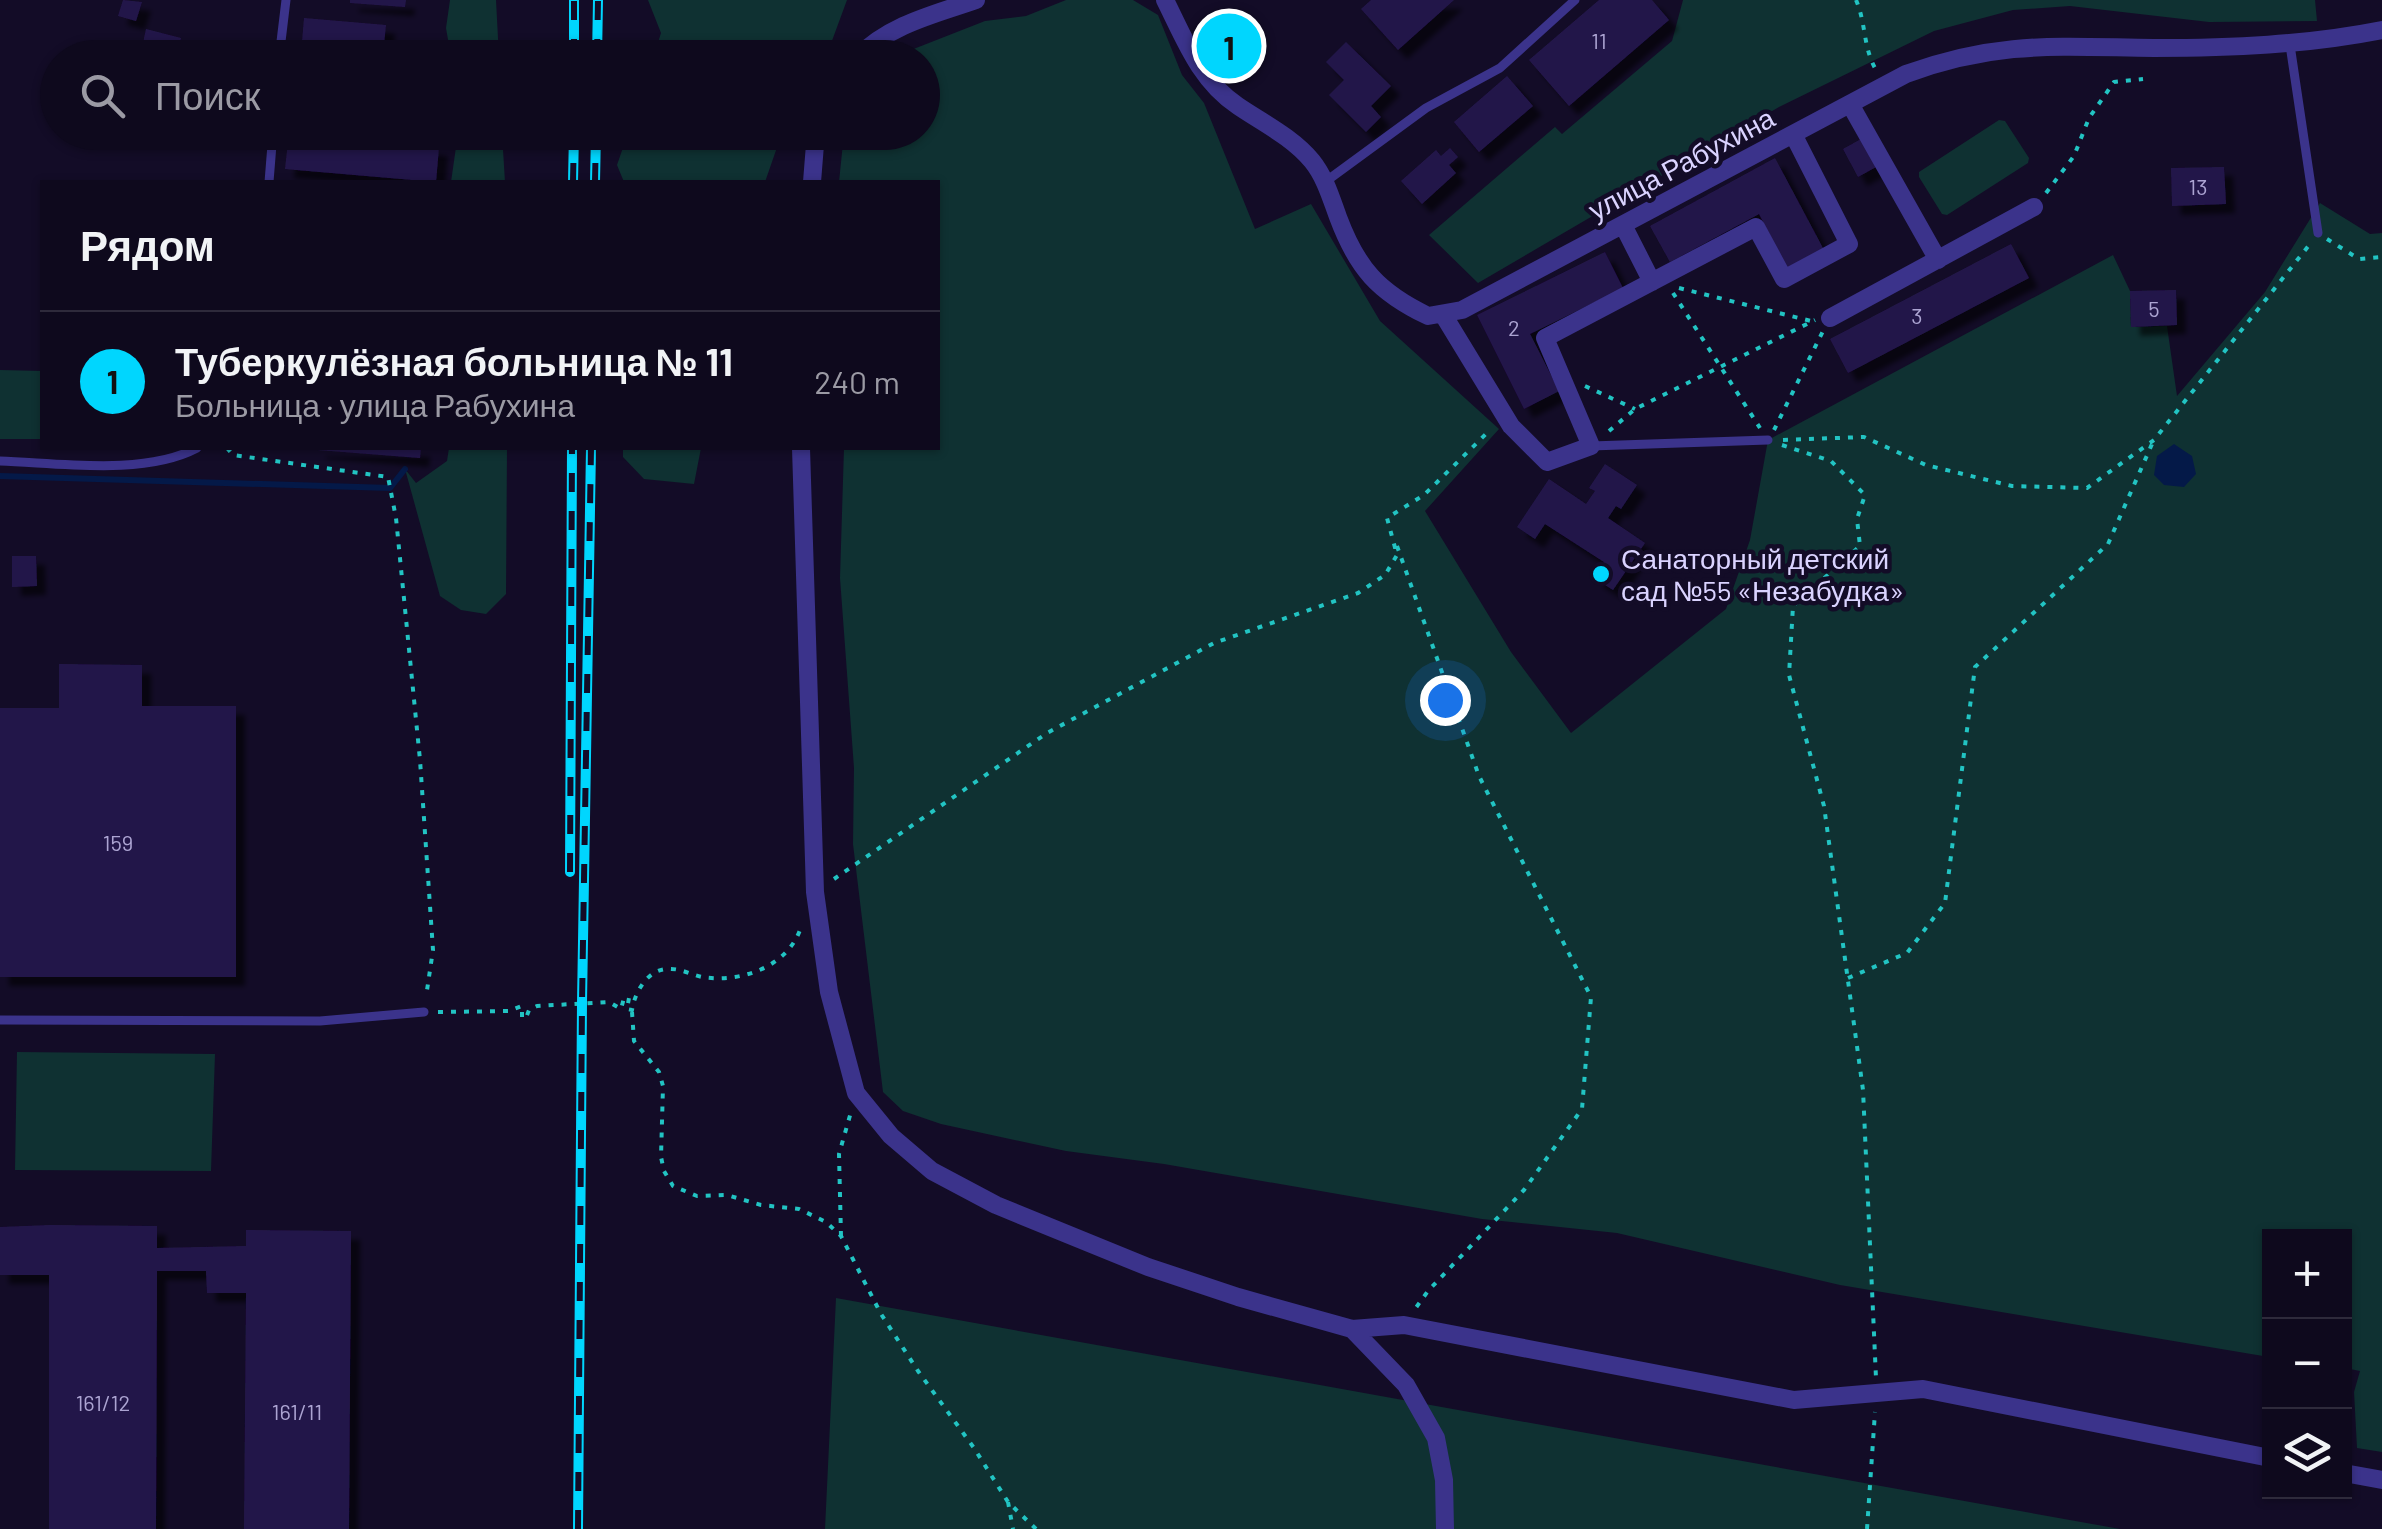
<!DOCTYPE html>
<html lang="ru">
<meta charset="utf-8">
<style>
:root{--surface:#0e091d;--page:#1c172a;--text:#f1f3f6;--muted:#9b9aa4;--line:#2e2a3b;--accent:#00d6fe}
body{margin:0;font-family:Barlow,sans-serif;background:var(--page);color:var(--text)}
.controls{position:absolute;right:30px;bottom:30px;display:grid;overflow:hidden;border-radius:0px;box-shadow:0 2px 8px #0004}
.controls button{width:90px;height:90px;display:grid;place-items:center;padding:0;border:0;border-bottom:2px solid var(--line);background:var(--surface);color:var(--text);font:50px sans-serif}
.you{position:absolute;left:1445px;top:700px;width:35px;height:35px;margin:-25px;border:8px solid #fff;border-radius:50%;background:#1a73e8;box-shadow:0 0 0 15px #1a73e833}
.badge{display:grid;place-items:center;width:65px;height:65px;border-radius:50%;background:var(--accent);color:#111;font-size:32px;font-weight:700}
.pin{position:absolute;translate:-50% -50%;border:5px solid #fff;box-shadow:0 2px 10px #0006}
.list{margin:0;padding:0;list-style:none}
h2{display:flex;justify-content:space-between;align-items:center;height:130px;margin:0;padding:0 40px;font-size:42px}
h2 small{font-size:32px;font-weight:400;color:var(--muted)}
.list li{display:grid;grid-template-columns:65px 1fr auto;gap:30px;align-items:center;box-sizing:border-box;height:140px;padding:0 40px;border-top:2px solid var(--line)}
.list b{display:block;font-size:38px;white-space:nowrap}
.list p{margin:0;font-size:32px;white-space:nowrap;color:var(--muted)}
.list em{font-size:32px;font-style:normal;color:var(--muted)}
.icon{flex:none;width:55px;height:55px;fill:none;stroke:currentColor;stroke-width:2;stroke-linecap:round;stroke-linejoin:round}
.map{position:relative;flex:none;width:2382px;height:1529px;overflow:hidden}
.search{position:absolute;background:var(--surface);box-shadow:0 2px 8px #0004;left:40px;top:40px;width:900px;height:110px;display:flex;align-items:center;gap:25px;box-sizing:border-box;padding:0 35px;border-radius:55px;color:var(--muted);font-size:38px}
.panel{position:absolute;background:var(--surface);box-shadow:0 2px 8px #0004;left:40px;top:180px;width:900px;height:270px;border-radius:0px}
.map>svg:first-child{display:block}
.green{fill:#0f3132}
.water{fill:#041948}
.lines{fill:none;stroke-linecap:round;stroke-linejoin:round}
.stream{stroke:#041948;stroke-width:6}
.building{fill:#24164a;filter:url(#shadow)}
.path{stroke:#22c4c3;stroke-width:4;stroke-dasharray:5 8;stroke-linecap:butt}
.service{stroke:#3b338b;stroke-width:9}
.minor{stroke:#3b338b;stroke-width:18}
.rail-casing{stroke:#00d6fe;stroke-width:10}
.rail{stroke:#130c27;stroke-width:6;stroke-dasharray:19;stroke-linecap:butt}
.poi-dot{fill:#00d6fe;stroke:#130c27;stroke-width:4}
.labels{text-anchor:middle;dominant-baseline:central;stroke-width:9;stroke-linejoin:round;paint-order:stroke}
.number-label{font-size:22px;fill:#aca4d2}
.street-label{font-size:28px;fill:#dad3ff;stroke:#130c27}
.poi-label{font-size:28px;fill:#dad3ff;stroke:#130c27;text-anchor:start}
</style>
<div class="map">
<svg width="2382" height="1529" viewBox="0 0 2382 1529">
<defs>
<filter id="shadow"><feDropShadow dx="9" dy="9" stdDeviation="2.5" flood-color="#0009"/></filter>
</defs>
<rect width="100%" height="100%" fill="#130c27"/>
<!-- green -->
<path class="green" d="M450 0H496L499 57H451L446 28Z
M648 0H847L826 57 653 58 661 33Z
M1066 0H1133L1158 15 1182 75 1204 103 1255 229 1311 204 1380 321 1499 429 1425 511 1511 652 1571 733 1726 609 1750 540 1768 440 2113 255 2130 291 2131 327 2167 326 2177 396 2265 292 2320 203 2370 234 2382 233V1452L2357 1448 2354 1392 2360 1371 2345 1368 2344 1236H2270L2269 1357 1840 1285 1617 1233 1482 1219 1164 1164 1066 1151 941 1124 903 1111 883 1092 853 844 854 768 840 578 844 448H938V182H839L844 133 922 132V58L903 57 911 50 985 21 1026 16Z
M1683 0H2315L2317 21 2209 22 2070 6 2013 10 1934 31 1779 107 1478 283 1429 235 1555 127 1562 134 1672 41Z
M1999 120 2005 121 2029 158 2028 163 1947 215 1942 214 1919 177V172Z
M458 133H502L505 182H451Z
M628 133V132L782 133 765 182H624L617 165Z
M0 370 42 371V439H0Z
M449 448H507L506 594 486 614 461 610 440 596 405 469 416 483 447 461Z
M623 448H701L694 484 644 479 623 457Z
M17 1052 215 1054 211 1171 15 1170Z
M836 1298 2120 1529H825Z"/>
<!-- water -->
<path class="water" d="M2174 444 2192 456 2196 474 2184 487 2164 485 2154 475 2157 456Z"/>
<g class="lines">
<!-- stream -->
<path class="stream" d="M0 476 390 488 405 469"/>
</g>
<!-- building -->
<path class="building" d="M123 0 142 2 136 21 118 16Z
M350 0H406L405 7 350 3Z
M1371 0H1454L1398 50 1361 9Z
M1599 0H1652L1669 20 1569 106 1529 60Z
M304 18 386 25 384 44 399 45 397 58 301 54Z
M146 29 181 38 177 58 140 57Z
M1346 42 1391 86 1371 106 1381 117 1366 132 1329 95 1344 80 1326 62Z
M1507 76 1533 106 1479 152 1454 122Z
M289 133 439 147 436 182 285 169Z
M1861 139 1876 167 1858 177 1843 149Z
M1450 148 1458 157 1449 165 1456 173 1422 204 1401 181 1436 150 1441 156Z
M1775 158 1824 250 1788 269 1759 214 1670 262 1650 226Z
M2224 167 2226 204 2172 206 2171 168Z
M2011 244 2029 278 1848 373 1830 339Z
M1605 252 1623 288 1530 334 1559 391 1524 409 1477 315Z
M2176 290 2177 325 2131 327 2130 291Z
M317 448H421L420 458 317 450Z
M1605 464 1637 485 1621 509 1616 506 1608 518 1645 543 1613 590 1594 578 1604 562 1545 524 1535 539 1517 527 1549 479 1586 504 1595 491 1589 488Z
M12 556H36L37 586 12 587Z
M59 664 142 665V706H236V977H0V708H59Z
M50 1225 157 1226V1248L246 1246V1230L351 1231 349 1529H244L246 1293H207L206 1271H157L156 1529H49V1275H0V1227Z"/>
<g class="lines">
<!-- path -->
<path class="path" d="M1856 0C1866 23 1863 46 1875 68
M2046 193 2074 156 2089 118 2114 82 2143 79
M2327 239 2359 259 2382 257
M1679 288 1811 321
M1673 293 1760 428
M1585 386 1635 409
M1774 430 1823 331
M1609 431 1635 409 1815 320
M1783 440 1864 437 1926 465 2012 486 2087 488 2154 440 2310 244
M1782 445 1831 461 1865 495 1857 519 1860 546 1793 606 1789 675 1824 806 1863 1090 1876 1378
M227 448 233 455 388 477 396 518 420 760 433 950 426 997
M1397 546 1479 776 1591 997 1582 1109 1524 1190 1428 1291 1415 1309
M834 879 1047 733 1214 643 1358 593 1385 575 1397 555 1387 518 1424 495 1490 430
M1848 978 1907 953 1945 903 1975 667 2108 544 2152 444
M438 1012 509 1011 522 1006V1018H526L529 1010 537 1006 609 1002 621 1009 624 998H629L627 1009 632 1010C635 991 649 967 671 969 682 969 692 975 702 977 739 983 786 968 800 930
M632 1012 634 1041 659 1072 663 1086 661 1157 664 1171 673 1186 697 1196 727 1195 761 1205 799 1209 826 1222 841 1236 881 1314 918 1371 974 1448 1008 1502 1036 1529
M841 1236 839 1154 851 1112
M1008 1502 1013 1529
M1867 1529 1875 1412"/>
<!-- service -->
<path class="service" d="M2290 45 2318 233
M279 58 286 0
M269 182 273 132
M1325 182 1426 108 1500 68 1575 0
M1591 446 1768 440
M0 461C59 463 144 476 197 448
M0 1020 320 1021 424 1012"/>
<!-- minor -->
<path class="minor" d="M1165 0C1185 40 1200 81 1238 106 1263 123 1292 137 1312 161 1325 177 1331 198 1338 217 1357 268 1378 292 1428 316L1462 310 1906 74C1999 40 2059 47 2154 48 2231 48 2306 45 2382 30
M857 58C888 25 935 14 976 0
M1850 104 1938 260
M812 182 816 132
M1623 225 1652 282
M1444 316 1511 426 1547 462 1591 446 1545 338 1756 227 1784 279 1849 244 1793 134
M1830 318 2034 207
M801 448 815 892 829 992 856 1093 891 1136 932 1171 996 1205 1148 1267 1238 1297 1352 1329 1406 1385 1436 1438 1444 1480 1445 1529
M1352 1329 1404 1325 1794 1400 1923 1389 2270 1458
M2344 1473 2382 1480"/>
<defs>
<path id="rail" d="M574 58V0
M597 58 598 0
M573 182 574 132
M595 182 596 132
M570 872 572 448
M578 1529 582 1003 591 448"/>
</defs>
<!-- rail casing -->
<use href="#rail" class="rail-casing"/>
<!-- rail -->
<use href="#rail" class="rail"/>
</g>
<!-- markers -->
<circle class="poi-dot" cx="1601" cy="574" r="10"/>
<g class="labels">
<!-- number labels -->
<g class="number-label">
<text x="1599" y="40">11</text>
<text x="2198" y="186">13</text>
<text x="2154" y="308">5</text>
<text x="1917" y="315">3</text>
<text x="1514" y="327">2</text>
<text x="118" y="842">159</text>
<text x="103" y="1402">161/12</text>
<text x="297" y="1411">161/11</text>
</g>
<!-- street labels -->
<g class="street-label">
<text transform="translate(1681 163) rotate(-28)">улица Рабухина</text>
</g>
<!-- poi labels -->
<g class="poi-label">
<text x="1621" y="558">Санаторный детский<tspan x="1621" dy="32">сад №55 «Незабудка»</tspan></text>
</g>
</g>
</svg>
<div class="controls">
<button>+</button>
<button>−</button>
<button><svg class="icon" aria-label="layers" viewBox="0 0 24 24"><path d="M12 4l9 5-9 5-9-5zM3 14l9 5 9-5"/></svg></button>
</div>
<div class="you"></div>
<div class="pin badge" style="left:1229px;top:46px">1</div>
<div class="search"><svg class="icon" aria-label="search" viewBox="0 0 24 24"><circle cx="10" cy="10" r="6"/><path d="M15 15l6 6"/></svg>Поиск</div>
<section class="panel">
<h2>Рядом<small></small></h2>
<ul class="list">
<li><span class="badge">1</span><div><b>Туберкулёзная больница № 11</b><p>Больница · улица Рабухина</p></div><em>240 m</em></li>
</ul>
</section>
</div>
